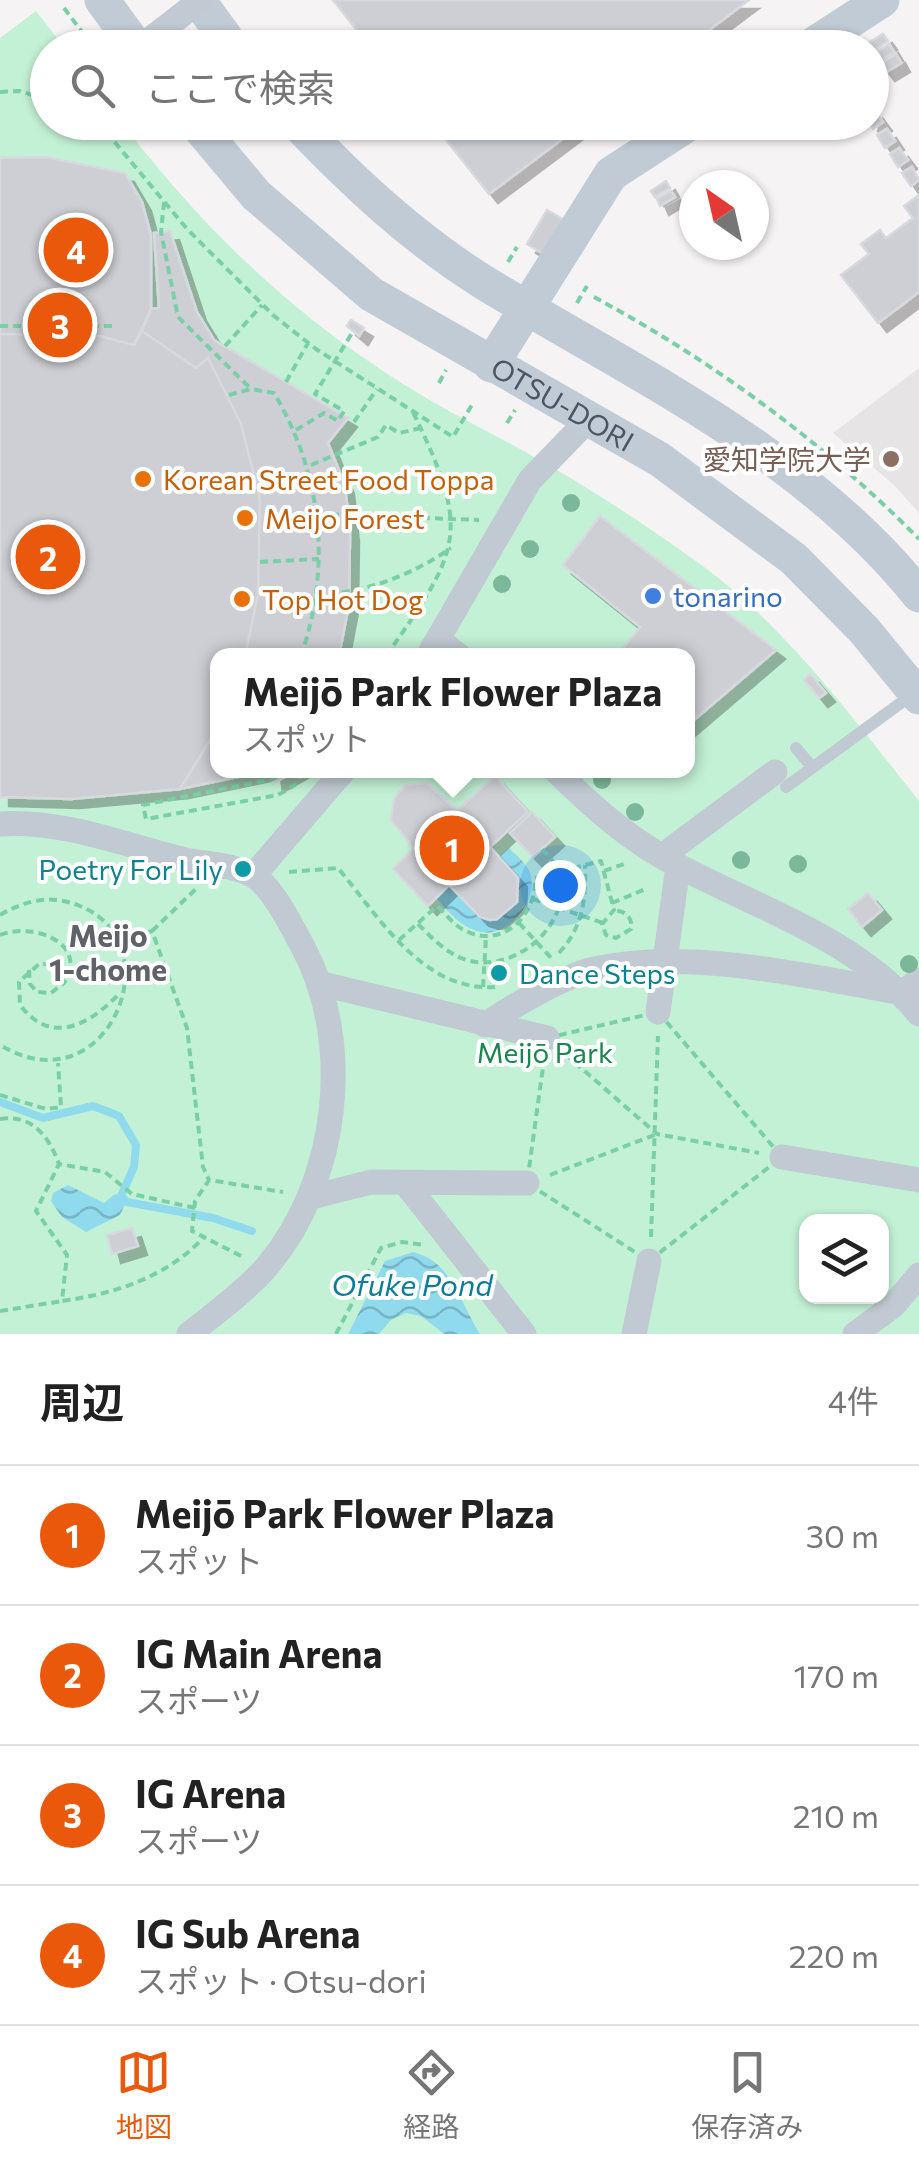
<!DOCTYPE html>
<html lang="ja">
<meta charset="utf-8">
<style>
:root{--surface:#fff;--page:#f2f2f2;--text:#222;--muted:#767676;--line:#e0e0e0;--accent:#ea580c}
body{margin:0;font-family:Commissioner,"Noto Sans JP",sans-serif;background:var(--page);color:var(--text)}
.controls{position:absolute;right:30px;bottom:30px;display:grid;overflow:hidden;border-radius:20px;box-shadow:0 2px 8px #0004}
.controls button{width:90px;height:90px;display:grid;place-items:center;padding:0;border:0;border-bottom:2px solid var(--line);background:var(--surface);color:var(--text);font:50px sans-serif}
.compass{position:absolute;left:679px;top:170px;width:90px;height:90px;border-radius:50%;background:var(--surface);box-shadow:0 2px 8px #0004;rotate:326deg}
.you{position:absolute;left:560px;top:885px;width:35px;height:35px;margin:-25px;border:8px solid #fff;border-radius:50%;background:#1a73e8;box-shadow:0 0 0 15px #1a73e833}
.badge{display:grid;place-items:center;width:65px;height:65px;border-radius:50%;background:var(--accent);color:#fff;font-size:32px;font-weight:700}
.pin{position:absolute;translate:-50% -50%;border:5px solid #fff;box-shadow:0 2px 10px #0006}
.popup{position:absolute;left:210px;top:648px;width:485px;height:130px;box-sizing:border-box;display:grid;place-content:center;border-radius:20px;background:var(--surface);filter:drop-shadow(0 2px 8px #0005);font-size:32px;white-space:nowrap;color:var(--muted)}
.popup b{font-size:38px;color:var(--text)}
.popup::after{content:'';position:absolute;left:50%;top:100%;margin-left:-20px;border:20px solid transparent;border-top-color:var(--surface)}
.list{margin:0;padding:0;list-style:none}
h2{display:flex;justify-content:space-between;align-items:center;height:130px;margin:0;padding:0 40px;font-size:42px}
h2 small{font-size:32px;font-weight:400;color:var(--muted)}
.list li{display:grid;grid-template-columns:65px 1fr auto;gap:30px;align-items:center;box-sizing:border-box;height:140px;padding:0 40px;border-top:2px solid var(--line)}
.list b{display:block;font-size:38px;white-space:nowrap}
.list p{margin:0;font-size:32px;white-space:nowrap;color:var(--muted)}
.list em{font-size:32px;font-style:normal;color:var(--muted)}
.icon{flex:none;width:55px;height:55px;fill:none;stroke:currentColor;stroke-width:2;stroke-linecap:round;stroke-linejoin:round}
.map{position:relative;flex:none;width:919px;height:1334px;overflow:hidden}
.search{position:absolute;background:var(--surface);box-shadow:0 2px 8px #0004;left:30px;right:30px;top:30px;height:110px;display:flex;align-items:center;gap:25px;box-sizing:border-box;padding:0 35px;border-radius:55px;color:var(--muted);font-size:38px}
.sheet{height:690px;background:var(--surface)}
nav{display:flex;justify-content:space-around;align-items:center;box-sizing:border-box;height:140px;border-top:2px solid var(--line);background:var(--surface);font-size:28px;color:var(--muted)}
nav a{display:grid;justify-items:center;gap:5px}
nav .on{color:var(--accent)}
.map>svg:first-child{display:block}
.education{fill:#e6e4e5}
.green{fill:#c3f1d5;fill-rule:evenodd}
.water{fill:url(#water-waves)}
.lines{fill:none;stroke-linecap:round;stroke-linejoin:round}
.stream{stroke:#90daee;stroke-width:8}
.building{fill:#cdcfd5;stroke:#d7d9de;stroke-width:2.5;filter:url(#shadow)}
.path{stroke:#7ad0a6;stroke-width:4;stroke-dasharray:8 5;stroke-linecap:butt}
.lane{stroke:#c1cad2;stroke-width:12}
.street{stroke:#c1cad2;stroke-width:25}
.secondary{stroke:#c1cbd6;stroke-width:35}
.street-bridge{stroke:#c1cad2;stroke-width:25}
.tree{fill:#7bb799}
.education-dot{fill:#8d6e63;stroke:#fff;stroke-width:4}
.food-dot{fill:#e8710a;stroke:#fff;stroke-width:4}
.shop-dot{fill:#3f7fe0;stroke:#fff;stroke-width:4}
.culture-dot{fill:#0f9aa8;stroke:#fff;stroke-width:4}
.labels{text-anchor:middle;dominant-baseline:central;stroke-width:8;stroke-linejoin:round;paint-order:stroke}
.street-label{font-size:28px;fill:#4a5661;stroke:#fff}
.education-label{font-size:28px;fill:#785e54;stroke:#fff;text-anchor:end}
.food-label{font-size:28px;fill:#c56008;stroke:#fff;text-anchor:start}
.shop-label{font-size:28px;fill:#366cbe;stroke:#fff;text-anchor:start}
.culture-label{font-size:28px;fill:#0d838f;stroke:#fff;text-anchor:end}
.park-label{font-size:28px;fill:#17864f;stroke:#fff}
.neighbourhood-label{font-size:30px;font-weight:bold;fill:#5f6368;stroke:#fff}
.water-label{font-size:30px;font-style:italic;fill:#0c7c9b;stroke:#fff}
</style>
<div class="map">
<svg width="919" height="1334" viewBox="0 0 919 1334">
<defs>
<pattern id="water-waves" width="16" height="10" patternUnits="userSpaceOnUse" patternTransform="scale(2.5)"><rect width="16" height="10" fill="#90daee"/><path d="M0 5q4-4 8 0t8 0" fill="none" stroke="#78b4c4"/></pattern>
<filter id="shadow"><feDropShadow dx="9" dy="9" stdDeviation="0" flood-color="#0004"/></filter>
</defs>
<rect width="100%" height="100%" fill="#f5f3f3"/>
<!-- education -->
<path class="education" d="M919 368V513L894 485 833 433Z"/>
<!-- green -->
<path class="green" d="M36 11 64 47 48 48V122L122 123C196 220 281 304 383 371 433 405 489 431 541 461 593 490 644 524 693 559 783 622 851 716 919 801V1334H0V38ZM217 656H687V770H217ZM806 1222H882V1296H806Z"/>
<!-- water -->
<path class="water" d="M509 848C516 855 526 863 530 873 539 900 510 937 481 932 461 928 449 912 436 898L449 885C471 908 491 936 517 902L518 878 499 857Z
M68 1185 104 1203 115 1194 128 1198 120 1215 86 1232 62 1217 51 1201 53 1193Z
M413 1252C452 1261 460 1303 480 1334H444L421 1316 406 1313 391 1320 379 1334H348L385 1261Z"/>
<g class="lines">
<!-- stream -->
<path class="stream" d="M0 1102 43 1118 93 1106 119 1116 136 1145 134 1167 121 1196 127 1202 213 1218 252 1231"/>
</g>
<!-- building -->
<path class="building" d="M333 0H749L685 48H371Z
M883 34 888 41 872 52 867 44Z
M889 44 894 52 879 62 874 54Z
M896 54 901 63 886 72 880 64Z
M874 110 883 122 873 129 869 122Z
M432 122H585L489 194Z
M887 129 895 141 885 148 877 135Z
M899 148 908 160 898 167 890 154Z
M45 157 125 173 142 202 151 235V309L134 345 100 336 0 334V158Z
M912 167 919 180 911 186 902 173Z
M666 181 670 188 655 197 651 191Z
M671 191 675 197 660 206 657 199Z
M919 195V292L878 323 841 275 869 254 861 244 880 230 886 238 913 218 904 206Z
M547 210 564 220 544 254 527 244Z
M170 231 197 312 214 340 348 418 328 443 345 485 350 533 349 604 339 656H245L258 595 260 499 241 424 208 358 196 368 142 331 151 309 159 308 154 233Z
M351 320 364 328 359 336 347 326Z
M142 331 196 368 208 358 241 424 260 499 258 595 245 656H217V729L180 789 71 799 0 797V334L100 336 134 345Z
M600 516 776 650 687 726V656H617L640 627 563 565Z
M810 674 826 693 819 698 804 680Z
M217 729V770H271L180 789Z
M272 770H297L274 783Z
M495 776 528 812 490 847 518 878 517 902 497 919 490 920 480 917 449 885 428 906 393 869 413 848 391 820 394 798 406 785 427 783 457 811Z
M532 812 555 837 533 857 510 833Z
M868 893 882 910 862 927 848 909Z
M132 1228 138 1246 112 1254 107 1235Z"/>
<g class="lines">
<!-- path -->
<path class="path" d="M64 8 94 48
M0 92 20 91 48 100
M98 122 187 229 273 315 316 349 453 437 473 403
M164 202 161 232 178 317 251 389
M508 262 517 247
M594 297C714 362 823 442 919 539
M577 303 587 286
M0 326H116
M225 346 262 305
M286 382 308 343
M439 383 446 370
M229 395 251 389 274 393C322 474 332 566 301 656
M354 422 377 389
M507 423 515 410
M296 430 324 413 338 421 344 411 315 394 352 333
M311 465 378 437 386 425 399 433 421 428
M318 514 479 520
M260 562 319 559
M316 594C364 594 412 575 451 548
M386 656C462 548 471 532 413 412
M215 733H217
M288 770 273 779 143 805 146 819 278 795 295 785 305 770
M604 871 627 863
M289 872 338 868C379 917 423 992 495 987
M533 899 603 923
M612 903 648 888
M0 915C26 900 51 894 80 906 175 944 107 1110 0 1045
M519 923 553 960
M418 924C431 937 443 950 461 958 509 978 573 928 560 874 558 865 548 856 542 849
M152 931 199 886
M0 935C31 922 90 942 64 983L53 966 40 963 19 982 20 1005C52 1047 90 1024 120 993
M399 940 437 906C447 915 455 927 468 932 504 948 537 914 535 878L601 861 614 910 602 924 606 935 616 938 631 929C633 918 626 911 614 910
M121 941 152 931 187 1028 203 1167 209 1180
M559 953C583 927 586 899 585 865
M29 970 30 984 37 992 51 993 64 983
M483 987 486 937
M658 1012 782 1157 649 1261 527 1183 547 1038Z
M565 1054 657 1134 759 1153
M0 1095 46 1109 61 1107 58 1063
M0 1119C33 1114 49 1137 59 1164
M550 1175 657 1134
M195 1208 132 1194 105 1172 59 1164 36 1211 67 1255 62 1301C114 1294 167 1277 203 1238
M651 1237 658 1036
M241 1256 192 1231 195 1201 209 1180 283 1192
M0 1311 62 1301
M336 1334 381 1248 402 1242 424 1245"/>
<!-- lane -->
<path class="lane" d="M796 748 812 767
M786 787 913 694"/>
<!-- street -->
<path class="street" d="M438 639 459 656
M428 656 530 480 589 419
M555 770C592 807 631 841 677 865 761 910 856 938 919 1014
M0 824C64 820 124 845 185 860 205 864 235 865 252 875 272 885 293 929 304 949 354 1045 338 1181 269 1264 253 1285 211 1317 189 1334
M662 856 775 772
M254 875 344 770
M318 983 547 1038
M658 1012 678 866
M485 1025C511 1007 565 975 595 969 688 948 809 976 902 993L919 980
M782 1157 919 1180
M406 1184 524 1334
M312 1197 371 1182 527 1183
M634 1334 649 1261
M855 1334 894 1305 919 1275"/>
<!-- secondary -->
<g class="secondary">
<path d="M102 0 137 48"/>
<path d="M198 0 233 48"/>
<path d="M808 48 882 0"/>
<path id="s1" d="M195 122 256 195 371 294 659 459 794 559 864 630 919 697"/>
<path d="M296 122C354 183 415 240 488 285 639 376 806 454 919 595"/>
<path d="M491 365 611 174 691 122"/>
</g>
<!-- street-bridge -->
<path class="street-bridge" d="M139 48 201 0"/>
</g>
<!-- trees -->
<g class="tree">
<circle cx="571" cy="503" r="9"/>
<circle cx="530" cy="549" r="9"/>
<circle cx="502" cy="584" r="9"/>
<circle cx="602" cy="780" r="9"/>
<circle cx="635" cy="812" r="9"/>
<circle cx="741" cy="860" r="9"/>
<circle cx="798" cy="864" r="9"/>
<circle cx="909" cy="964" r="9"/>
</g>
<!-- markers -->
<circle class="education-dot" cx="891" cy="459" r="10"/>
<g class="food-dot">
<circle cx="143" cy="479" r="10"/>
<circle cx="245" cy="518" r="10"/>
<circle cx="242" cy="599" r="10"/>
</g>
<circle class="shop-dot" cx="653" cy="596" r="10"/>
<g class="culture-dot">
<circle cx="243" cy="869" r="10"/>
<circle cx="499" cy="973" r="10"/>
</g>
<g class="labels">
<!-- street labels -->
<g class="street-label">
<text stroke="none"><textPath href="#s1" startOffset="468">OTSU-DORI</textPath></text>
</g>
<!-- education labels -->
<g class="education-label">
<text x="871" y="459">愛知学院大学</text>
</g>
<!-- food labels -->
<g class="food-label">
<text x="163" y="479">Korean Street Food Toppa</text>
<text x="265" y="518">Meijo Forest</text>
<text x="262" y="599">Top Hot Dog</text>
</g>
<!-- shop labels -->
<g class="shop-label">
<text x="673" y="596">tonarino</text>
</g>
<!-- culture labels -->
<g class="culture-label">
<text x="223" y="869">Poetry For Lily</text>
<text x="519" y="973" text-anchor="start">Dance Steps</text>
</g>
<!-- park labels -->
<g class="park-label">
<text x="545" y="1052">Meijō Park</text>
</g>
<!-- neighbourhood labels -->
<g class="neighbourhood-label">
<text x="108" y="934">Meijo<tspan x="108" dy="34">1-chome</tspan></text>
</g>
<!-- water labels -->
<g class="water-label">
<text x="412" y="1283">Ofuke Pond</text>
</g>
</g>
</svg>
<div class="controls">
<button><svg class="icon" aria-label="layers" viewBox="0 0 24 24"><path d="M12 4l9 5-9 5-9-5zM3 14l9 5 9-5"/></svg></button>
</div>
<svg class="compass" viewBox="-18 -18 36 36"><path d="M0-13l5 13h-10z" fill="#e53935"/><path d="M0 13l5-13h-10z" fill="#767676"/></svg>
<div class="you"></div>
<div class="pin badge" style="left:452px;top:848px">1</div>
<div class="popup"><b>Meijō Park Flower Plaza</b>スポット</div>
<div class="pin badge" style="left:48px;top:557px">2</div>
<div class="pin badge" style="left:60px;top:325px">3</div>
<div class="pin badge" style="left:76px;top:250px">4</div>
<div class="search"><svg class="icon" aria-label="search" viewBox="0 0 24 24"><circle cx="10" cy="10" r="6"/><path d="M15 15l6 6"/></svg>ここで検索</div>
</div>
<section class="sheet">
<h2>周辺<small>4件</small></h2>
<ul class="list">
<li><span class="badge">1</span><div><b>Meijō Park Flower Plaza</b><p>スポット</p></div><em>30 m</em></li>
<li><span class="badge">2</span><div><b>IG Main Arena</b><p>スポーツ</p></div><em>170 m</em></li>
<li><span class="badge">3</span><div><b>IG Arena</b><p>スポーツ</p></div><em>210 m</em></li>
<li><span class="badge">4</span><div><b>IG Sub Arena</b><p>スポット · Otsu-dori</p></div><em>220 m</em></li>
</ul>
</section>
<nav>
<a class="on"><svg class="icon" aria-label="map" viewBox="0 0 24 24"><path d="M3 6l6-2 6 2 6-2v14l-6 2-6-2-6 2zM9 4v14M15 6v14"/></svg>地図</a>
<a><svg class="icon" aria-label="directions" viewBox="0 0 24 24"><path d="M12 3l9 9-9 9-9-9zM9 14v-3h6M13 9l2 2-2 2"/></svg>経路</a>
<a><svg class="icon" aria-label="saved" viewBox="0 0 24 24"><path d="M7 4h10v16l-5-4-5 4z"/></svg>保存済み</a>
</nav>
